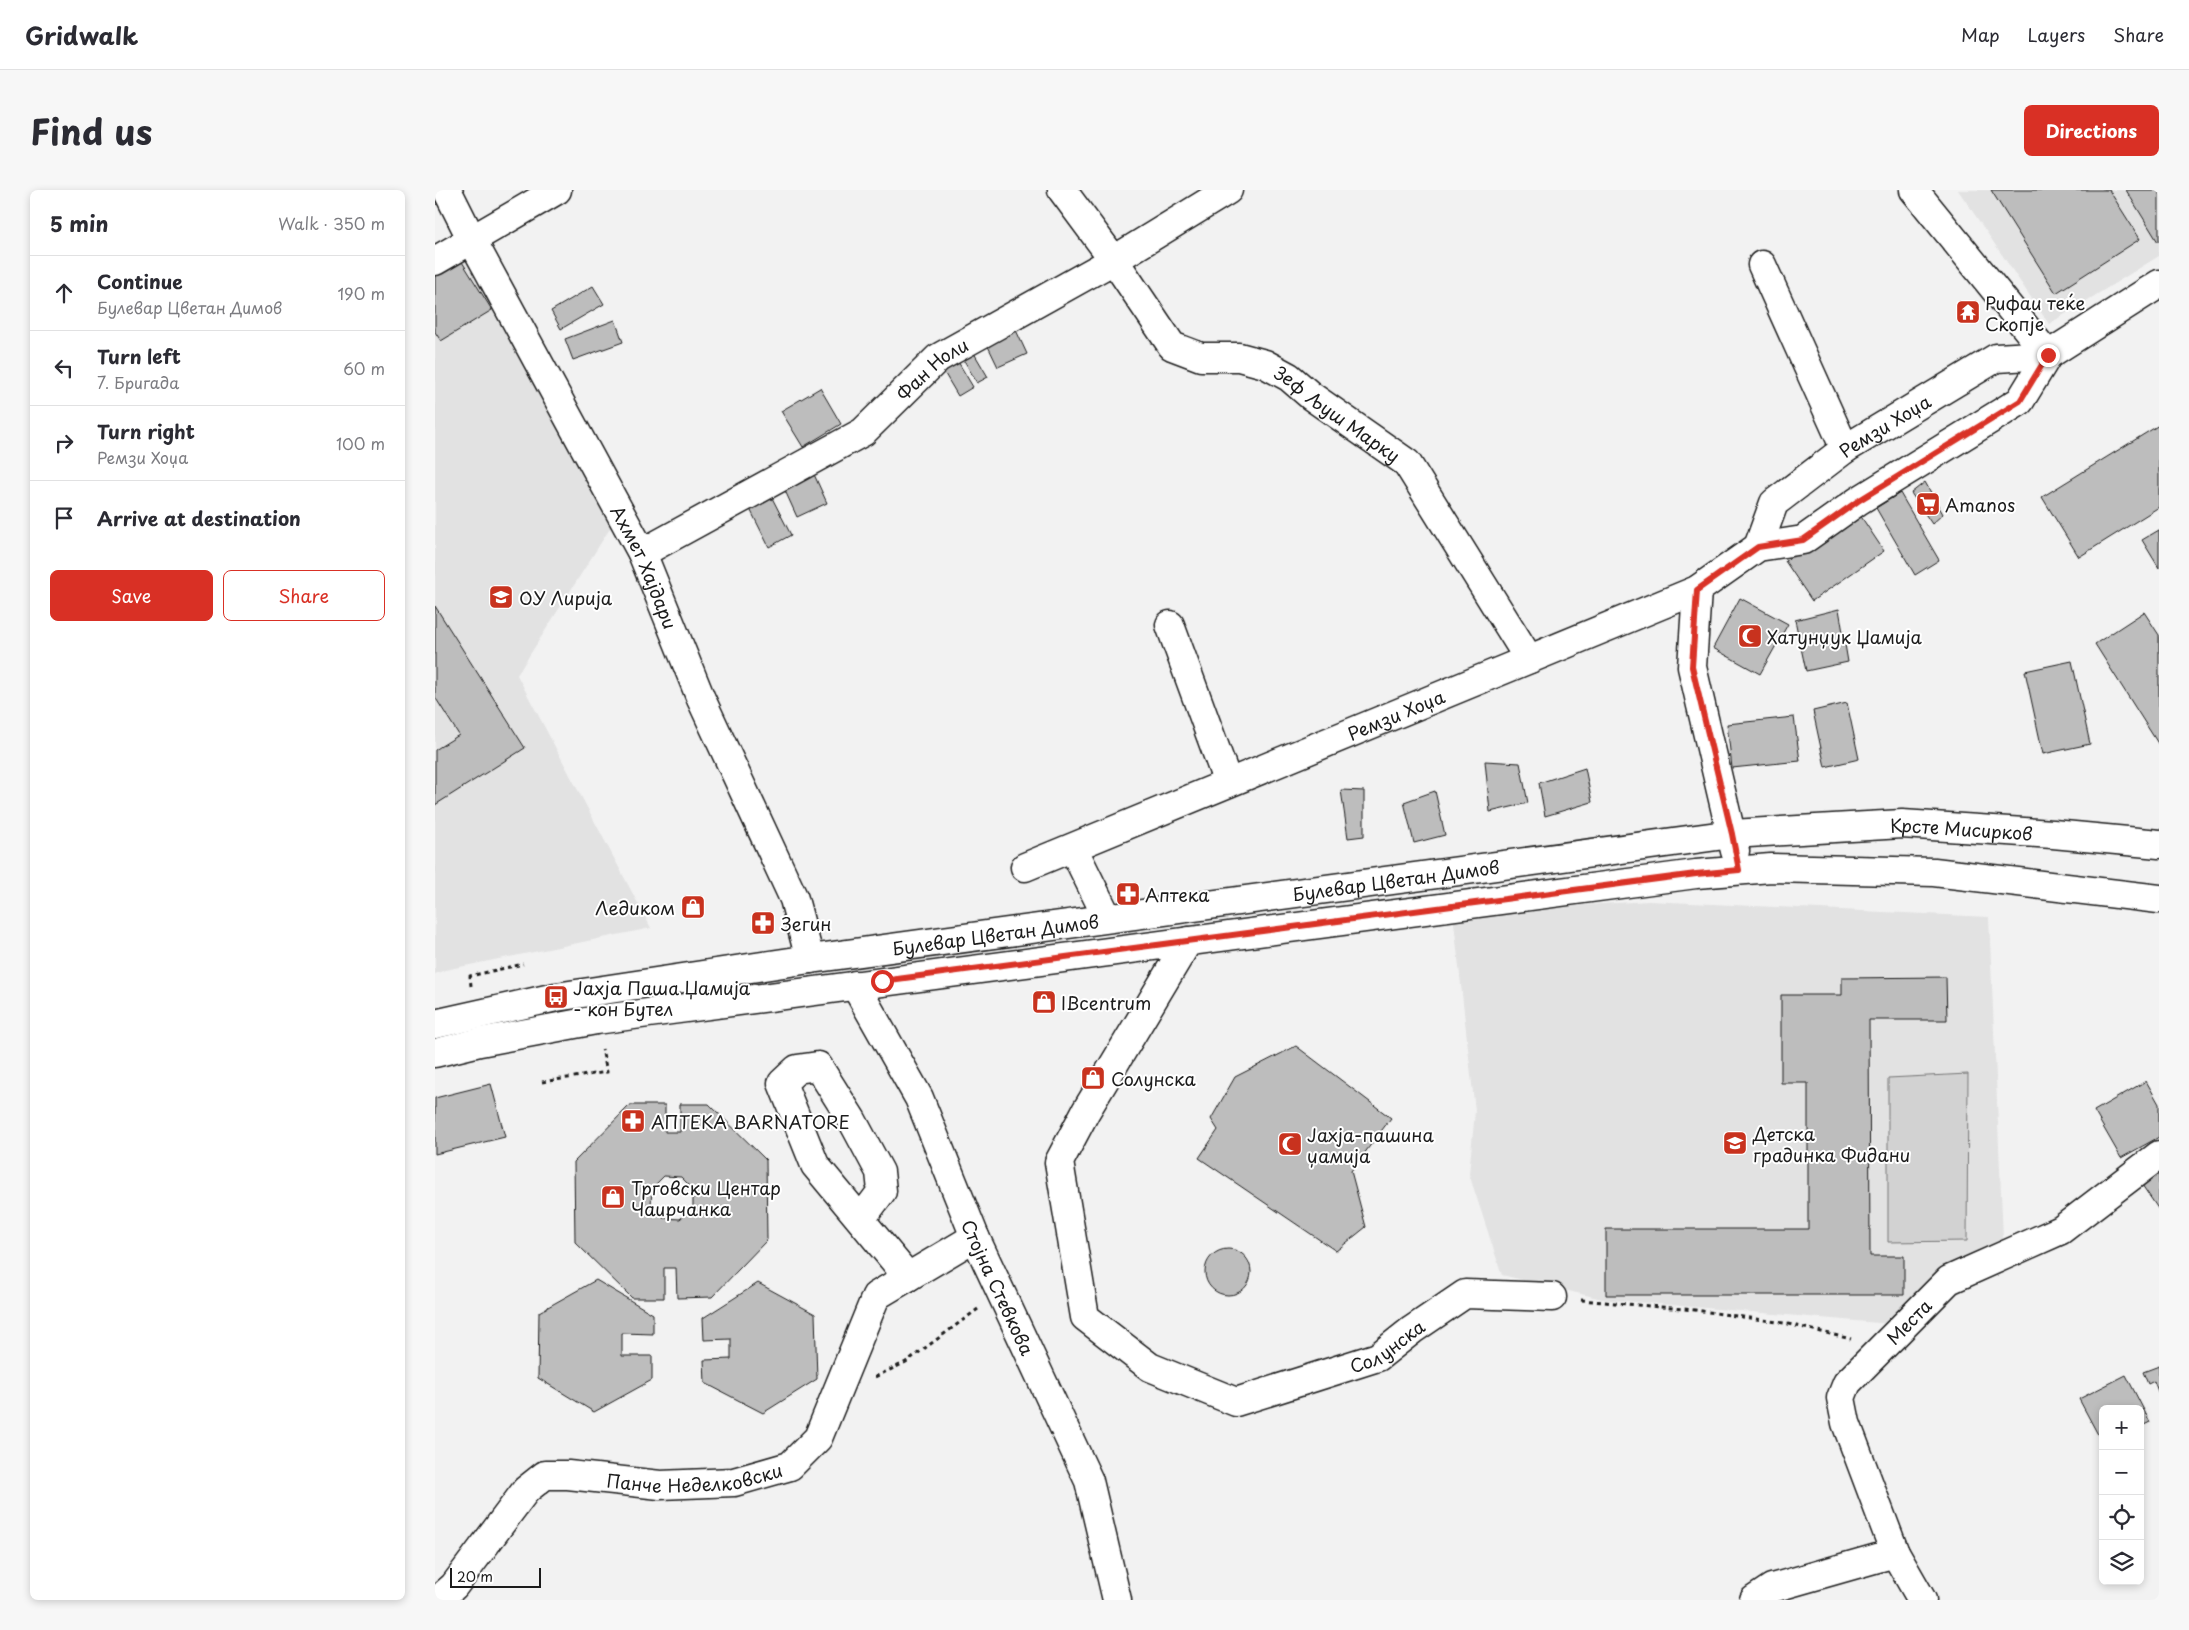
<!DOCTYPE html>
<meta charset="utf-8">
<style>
:root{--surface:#fff;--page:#f7f7f7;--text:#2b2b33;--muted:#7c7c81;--line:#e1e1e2;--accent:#d93025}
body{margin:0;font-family:"Playpen Sans",sans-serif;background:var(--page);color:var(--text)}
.controls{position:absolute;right:15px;bottom:15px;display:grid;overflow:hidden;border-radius:8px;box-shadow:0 2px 8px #0003}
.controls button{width:45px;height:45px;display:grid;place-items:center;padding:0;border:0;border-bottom:1px solid var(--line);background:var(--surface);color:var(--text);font:25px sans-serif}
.scale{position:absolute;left:15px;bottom:12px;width:91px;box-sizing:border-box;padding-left:5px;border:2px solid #1c1c1c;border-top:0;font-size:14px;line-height:18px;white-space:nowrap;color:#1c1c1c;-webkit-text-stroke:4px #fff;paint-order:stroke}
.stop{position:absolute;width:15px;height:15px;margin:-11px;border:4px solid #d93025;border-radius:50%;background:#fff}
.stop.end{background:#d93025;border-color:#fff;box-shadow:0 1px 5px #0008}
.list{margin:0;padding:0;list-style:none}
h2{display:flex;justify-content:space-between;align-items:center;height:65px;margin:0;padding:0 20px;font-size:21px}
h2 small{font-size:16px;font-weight:400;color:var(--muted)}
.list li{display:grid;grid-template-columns:32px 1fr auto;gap:15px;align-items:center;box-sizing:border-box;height:75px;padding:0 20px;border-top:1px solid var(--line)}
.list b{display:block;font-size:19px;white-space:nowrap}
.list p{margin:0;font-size:16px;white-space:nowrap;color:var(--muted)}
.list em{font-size:16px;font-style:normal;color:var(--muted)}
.actions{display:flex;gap:10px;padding:15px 20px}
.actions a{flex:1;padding:11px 0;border:1px solid var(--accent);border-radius:8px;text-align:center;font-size:18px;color:var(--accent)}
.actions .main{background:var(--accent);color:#fff}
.icon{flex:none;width:28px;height:28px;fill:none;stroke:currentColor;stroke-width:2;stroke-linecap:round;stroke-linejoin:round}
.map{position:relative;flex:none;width:1724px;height:1410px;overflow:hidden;border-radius:8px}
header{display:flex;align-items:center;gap:30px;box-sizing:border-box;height:70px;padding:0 25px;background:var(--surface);border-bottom:1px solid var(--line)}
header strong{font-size:24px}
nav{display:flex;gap:28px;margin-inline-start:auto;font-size:18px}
.intro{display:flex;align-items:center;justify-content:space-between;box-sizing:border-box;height:120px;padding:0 30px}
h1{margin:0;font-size:35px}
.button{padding:12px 22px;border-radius:8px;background:var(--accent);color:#fff;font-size:18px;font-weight:700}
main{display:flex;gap:30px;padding:0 30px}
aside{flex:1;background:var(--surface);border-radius:8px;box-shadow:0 2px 8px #0003}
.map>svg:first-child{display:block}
.built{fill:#e2e2e2}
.green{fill:#d2d2d2;stroke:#777}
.building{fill:#bdbdbd;stroke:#1c1c1c;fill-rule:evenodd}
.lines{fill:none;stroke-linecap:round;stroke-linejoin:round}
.minor-casing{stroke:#1c1c1c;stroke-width:31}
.path{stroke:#1c1c1c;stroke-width:3;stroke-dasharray:4 4;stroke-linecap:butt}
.minor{stroke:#fff;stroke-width:28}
.route{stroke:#d93025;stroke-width:6}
.labels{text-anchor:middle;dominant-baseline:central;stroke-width:4;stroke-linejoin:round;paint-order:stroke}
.poi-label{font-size:18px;fill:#1c1c1c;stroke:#fff;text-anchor:start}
.street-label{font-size:18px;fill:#1c1c1c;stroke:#fff}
</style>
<header>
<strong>Gridwalk</strong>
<nav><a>Map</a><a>Layers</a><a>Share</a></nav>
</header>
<div class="intro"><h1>Find us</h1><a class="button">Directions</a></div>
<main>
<aside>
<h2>5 min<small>Walk · 350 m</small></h2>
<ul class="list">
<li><svg class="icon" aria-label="ahead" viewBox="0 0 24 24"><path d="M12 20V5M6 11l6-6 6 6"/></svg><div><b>Continue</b><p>Булевар Цветан Димов</p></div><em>190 m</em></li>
<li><svg class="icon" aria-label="left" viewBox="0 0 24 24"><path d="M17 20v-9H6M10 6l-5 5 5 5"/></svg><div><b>Turn left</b><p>7. Бригада</p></div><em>60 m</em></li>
<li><svg class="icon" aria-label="right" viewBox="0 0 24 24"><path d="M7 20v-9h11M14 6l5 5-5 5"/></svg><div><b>Turn right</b><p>Ремзи Хоџа</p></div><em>100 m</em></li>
<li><svg class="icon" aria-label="arrive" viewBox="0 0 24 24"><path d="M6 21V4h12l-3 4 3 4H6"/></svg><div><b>Arrive at destination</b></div></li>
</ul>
<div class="actions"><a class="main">Save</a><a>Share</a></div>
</aside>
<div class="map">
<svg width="1724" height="1410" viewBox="0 0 1724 1410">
<rect width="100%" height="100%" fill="#f2f2f2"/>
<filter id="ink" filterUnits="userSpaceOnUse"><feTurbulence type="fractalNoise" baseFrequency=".02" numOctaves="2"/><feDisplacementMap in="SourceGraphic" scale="10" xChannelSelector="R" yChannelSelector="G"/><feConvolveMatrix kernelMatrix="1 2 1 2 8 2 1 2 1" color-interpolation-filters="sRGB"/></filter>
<g filter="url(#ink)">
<!-- built -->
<path class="built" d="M1523 0H1724V66L1614 134Z
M28 60 181 329 82 485 216 738 10 780 0 784V77Z
M1214 711 1554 727 1568 1049 1508 1084 1455 1134 1167 1109 1067 1085 1034 984 1040 921 1018 723Z"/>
<!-- green -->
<path class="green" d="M1533 884 1532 1051 1453 1052V888Z"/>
<!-- building -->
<path class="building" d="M1556 0H1674L1705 49 1621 103Z
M1691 0H1724V51L1723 52Z
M24 67 57 120 6 151 0 142V82Z
M158 96 169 114 126 139 116 121Z
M180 130 188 152 138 170 130 149Z
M580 138 592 164 563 177 551 152Z
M536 158 553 187 542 193 526 165Z
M522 170 538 197 523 206 507 179Z
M385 198 406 234 368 257 346 221Z
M1724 235V317L1644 367 1607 307Z
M377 280 392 313 362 327 347 294Z
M1490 292 1508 324 1497 334 1476 303Z
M333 300 356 345 334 357 311 311Z
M1465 303 1504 370 1480 385 1441 318Z
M1423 322 1449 361 1377 411 1350 371Z
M1724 340V378L1707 350Z
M1305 408 1353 434 1325 484 1278 458Z
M0 416 90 558 0 615V560L24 545 0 507Z
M1404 419 1413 472 1371 481 1360 430Z
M1709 422 1724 445V555L1660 454Z
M1637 471 1655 554 1608 564 1590 481Z
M1412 513 1424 569 1390 577 1378 521Z
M1359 527 1365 571 1297 578 1292 534Z
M1050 571 1085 573 1093 613 1055 622Z
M1150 578 1157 612 1110 626 1104 593Z
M906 600 929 601V646L913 648Z
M1000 601 1010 645 979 653 969 612Z
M1511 787 1512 830H1434L1435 1066H1469V1105H1171V1039H1373V893H1346V805H1407V788Z
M861 856 956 928 916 981 931 1037 901 1061 764 968 783 940 776 929 800 887Z
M1711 891 1724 914V947L1686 968 1659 921Z
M56 894 70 947 0 964V908Z
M245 914H274L331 970 332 1050 277 1107 242 1108 241 1078H229V1108H197L140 1052 139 972 195 915H230V942H245ZM229 986 246 987 258 999V1017L245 1029 228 1028 216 1015 217 998Z
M1724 979V1020L1705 992Z
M770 1082a23 23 0 1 1 46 0a23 23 0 1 1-46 0Z
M161 1090 218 1124V1144L187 1143V1166H217V1190L159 1222 103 1188 104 1122Z
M323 1093 380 1124 382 1189 328 1223 270 1193 269 1170 296 1169V1149L269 1150 268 1128Z
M1724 1176V1204L1719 1191 1713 1194 1708 1182Z
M1691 1185 1715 1232 1705 1237V1219H1668V1254L1644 1209Z"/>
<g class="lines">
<defs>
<g id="minor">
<path id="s1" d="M12 0 37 50 207 363 266 509 359 709 375 769"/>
<path id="s2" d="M627 0 679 70 737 156 766 167H804L830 174 854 187 876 206 972 273 1094 469"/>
<path d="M1479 0 1613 165"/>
<path d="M0 71 122 0"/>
<path d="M1327 75 1410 259"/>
<path id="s3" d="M1323 357 1339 313 1410 259 1561 168 1613 165"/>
<path id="s4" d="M207 363 428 242 503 168 679 70 793 0"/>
<path d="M1262 400 1257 477 1300 661"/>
<path d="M735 435 793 593"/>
<path d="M638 658 672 727"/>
<path id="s5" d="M590 677 1262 400 1323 357 1368 350 1423 311 1585 211 1613 165 1724 94"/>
<path id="s6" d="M753 751 651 921 624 972 650 1127 715 1177 801 1212 943 1167 977 1140 1030 1104 1117 1107"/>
<path id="s7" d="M420 795 484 908 540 1047 654 1291 682 1410"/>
<path id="s8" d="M0 834 121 807 375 769 1297 644 1467 634 1618 644 1724 654"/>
<path d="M0 863 45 852 161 830 1261 684 1336 678 1499 682 1724 709"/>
<path d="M426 1029 447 1001 445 982 417 930 383 876 362 879 347 893 380 975 473 1087"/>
<path id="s9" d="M3 1410 19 1396 91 1300 110 1285H133L225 1295 299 1292 355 1276 383 1248 441 1106 540 1047"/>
<path d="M1319 1410 1337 1398 1460 1363"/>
<path id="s10" d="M1487 1410 1460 1363 1411 1233 1406 1208 1412 1193 1514 1090 1626 1040 1724 965"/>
</g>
</defs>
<!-- minor casing -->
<use href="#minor" class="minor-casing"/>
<!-- path -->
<path class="path" d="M36 796 35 786 88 774
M107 892 172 882 167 859
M1146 1110 1260 1120 1349 1133 1416 1149
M440 1187 471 1172 543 1119"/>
<!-- minor -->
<use href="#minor" class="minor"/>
</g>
</g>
<g class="lines" filter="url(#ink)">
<!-- route -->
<path class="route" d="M447 791 1261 684 1304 680 1297 644 1257 477 1262 400 1323 357 1368 350 1423 311 1585 211 1613 165"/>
</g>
<!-- icons -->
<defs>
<symbol id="temple-square" viewBox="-11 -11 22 22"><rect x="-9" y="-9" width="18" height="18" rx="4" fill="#c8321e" stroke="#fff"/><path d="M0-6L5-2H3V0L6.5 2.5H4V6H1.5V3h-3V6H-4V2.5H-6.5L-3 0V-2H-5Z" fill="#fff"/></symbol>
<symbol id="supermarket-square" viewBox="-11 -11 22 22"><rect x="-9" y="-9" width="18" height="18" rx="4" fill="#c8321e" stroke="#fff"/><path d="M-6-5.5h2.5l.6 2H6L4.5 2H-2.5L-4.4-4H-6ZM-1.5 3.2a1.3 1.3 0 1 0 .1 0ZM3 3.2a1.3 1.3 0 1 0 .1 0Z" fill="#fff"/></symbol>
<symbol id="school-square" viewBox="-11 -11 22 22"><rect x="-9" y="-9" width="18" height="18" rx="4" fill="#c8321e" stroke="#fff"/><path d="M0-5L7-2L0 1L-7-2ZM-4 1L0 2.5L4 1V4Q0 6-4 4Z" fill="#fff"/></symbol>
<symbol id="mosque-square" viewBox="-11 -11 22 22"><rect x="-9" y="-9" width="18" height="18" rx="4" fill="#c8321e" stroke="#fff"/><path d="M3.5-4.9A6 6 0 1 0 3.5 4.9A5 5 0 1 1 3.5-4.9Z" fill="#fff"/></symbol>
<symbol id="pharmacy-square" viewBox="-11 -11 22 22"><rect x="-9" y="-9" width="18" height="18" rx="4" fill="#c8321e" stroke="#fff"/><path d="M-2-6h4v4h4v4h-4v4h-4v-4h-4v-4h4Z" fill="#fff"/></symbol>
<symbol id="shop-square" viewBox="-11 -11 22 22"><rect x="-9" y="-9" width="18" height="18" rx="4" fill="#c8321e" stroke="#fff"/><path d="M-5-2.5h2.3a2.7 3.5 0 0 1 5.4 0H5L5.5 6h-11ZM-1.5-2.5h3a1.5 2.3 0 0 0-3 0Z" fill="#fff"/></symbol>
<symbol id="bus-square" viewBox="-11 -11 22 22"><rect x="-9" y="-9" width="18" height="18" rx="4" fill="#c8321e" stroke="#fff"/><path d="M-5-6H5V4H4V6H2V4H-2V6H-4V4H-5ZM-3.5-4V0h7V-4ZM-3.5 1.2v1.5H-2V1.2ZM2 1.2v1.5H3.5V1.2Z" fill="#fff"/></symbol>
</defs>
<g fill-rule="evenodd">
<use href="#temple-square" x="1519" y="108" width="28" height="28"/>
<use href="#supermarket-square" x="1479" y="300" width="28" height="28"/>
<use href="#school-square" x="52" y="393" width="28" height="28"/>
<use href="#mosque-square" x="1301" y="432" width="28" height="28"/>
<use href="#pharmacy-square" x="679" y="690" width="28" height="28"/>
<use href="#shop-square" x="244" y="703" width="28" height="28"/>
<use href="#pharmacy-square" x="314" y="719" width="28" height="28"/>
<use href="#bus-square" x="107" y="793" width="28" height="28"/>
<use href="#shop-square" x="595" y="798" width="28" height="28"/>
<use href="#shop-square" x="644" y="874" width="28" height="28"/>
<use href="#pharmacy-square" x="184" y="917" width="28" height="28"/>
<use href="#school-square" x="1286" y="939" width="28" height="28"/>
<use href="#mosque-square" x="841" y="940" width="28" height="28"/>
<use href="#shop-square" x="164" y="993" width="28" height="28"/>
</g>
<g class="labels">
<!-- poi labels -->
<g class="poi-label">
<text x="1550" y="112">Рифаи теќе<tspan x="1550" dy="21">Скопје</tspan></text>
<text x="1510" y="314">Amanos</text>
<text x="84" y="407">ОУ Лирија</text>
<text x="1332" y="446">Хатунџук Џамија</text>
<text x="710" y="704">Аптека</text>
<text x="240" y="717" text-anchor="end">Ледиком</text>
<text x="346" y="733">Зегин</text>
<text x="138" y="797">Јахја Паша Џамија<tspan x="138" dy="21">- кон Бутел</tspan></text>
<text x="626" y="812">IBcentrum</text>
<text x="676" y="888">Солунска</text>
<text x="216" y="931">АПТЕКА BARNATORE</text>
<text x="1318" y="943">Детска<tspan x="1318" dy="21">градинка Фидани</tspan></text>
<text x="872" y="944">Јахја-пашина<tspan x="872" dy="21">џамија</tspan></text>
<text x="196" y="997">Трговски Центар<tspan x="196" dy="21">Чаирчанка</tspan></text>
</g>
<!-- street labels -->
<g class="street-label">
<text stroke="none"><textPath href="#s4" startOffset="346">Фан Ноли</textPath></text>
<text stroke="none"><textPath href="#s2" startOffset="375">Зеф Љуш Марку</textPath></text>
<text stroke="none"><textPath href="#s3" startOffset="182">Ремзи Хоџа</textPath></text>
<text stroke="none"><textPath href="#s1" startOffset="426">Ахмет Хајдари</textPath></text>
<text stroke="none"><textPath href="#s5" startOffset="401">Ремзи Хоџа</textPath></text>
<text stroke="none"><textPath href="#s8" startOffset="1541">Крсте Мисирков</textPath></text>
<text stroke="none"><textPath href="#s8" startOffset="972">Булевар Цветан Димов</textPath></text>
<text stroke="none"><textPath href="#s8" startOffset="568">Булевар Цветан Димов</textPath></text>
<text stroke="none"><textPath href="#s7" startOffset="335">Стојна Стевкова</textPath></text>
<text stroke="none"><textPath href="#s10" startOffset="322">Места</textPath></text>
<text stroke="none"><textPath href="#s6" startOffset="750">Солунска</textPath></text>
<text stroke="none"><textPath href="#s9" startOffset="316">Панче Неделковски</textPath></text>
</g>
</g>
</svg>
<div class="controls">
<button>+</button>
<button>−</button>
<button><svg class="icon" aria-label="locate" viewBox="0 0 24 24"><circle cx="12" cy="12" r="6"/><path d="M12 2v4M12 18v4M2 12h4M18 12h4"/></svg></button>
<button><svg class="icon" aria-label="layers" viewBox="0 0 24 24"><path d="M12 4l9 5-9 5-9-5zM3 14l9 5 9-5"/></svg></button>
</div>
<div class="scale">20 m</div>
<div class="stop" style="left:447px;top:791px"></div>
<div class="stop end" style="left:1613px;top:165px"></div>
</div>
</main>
